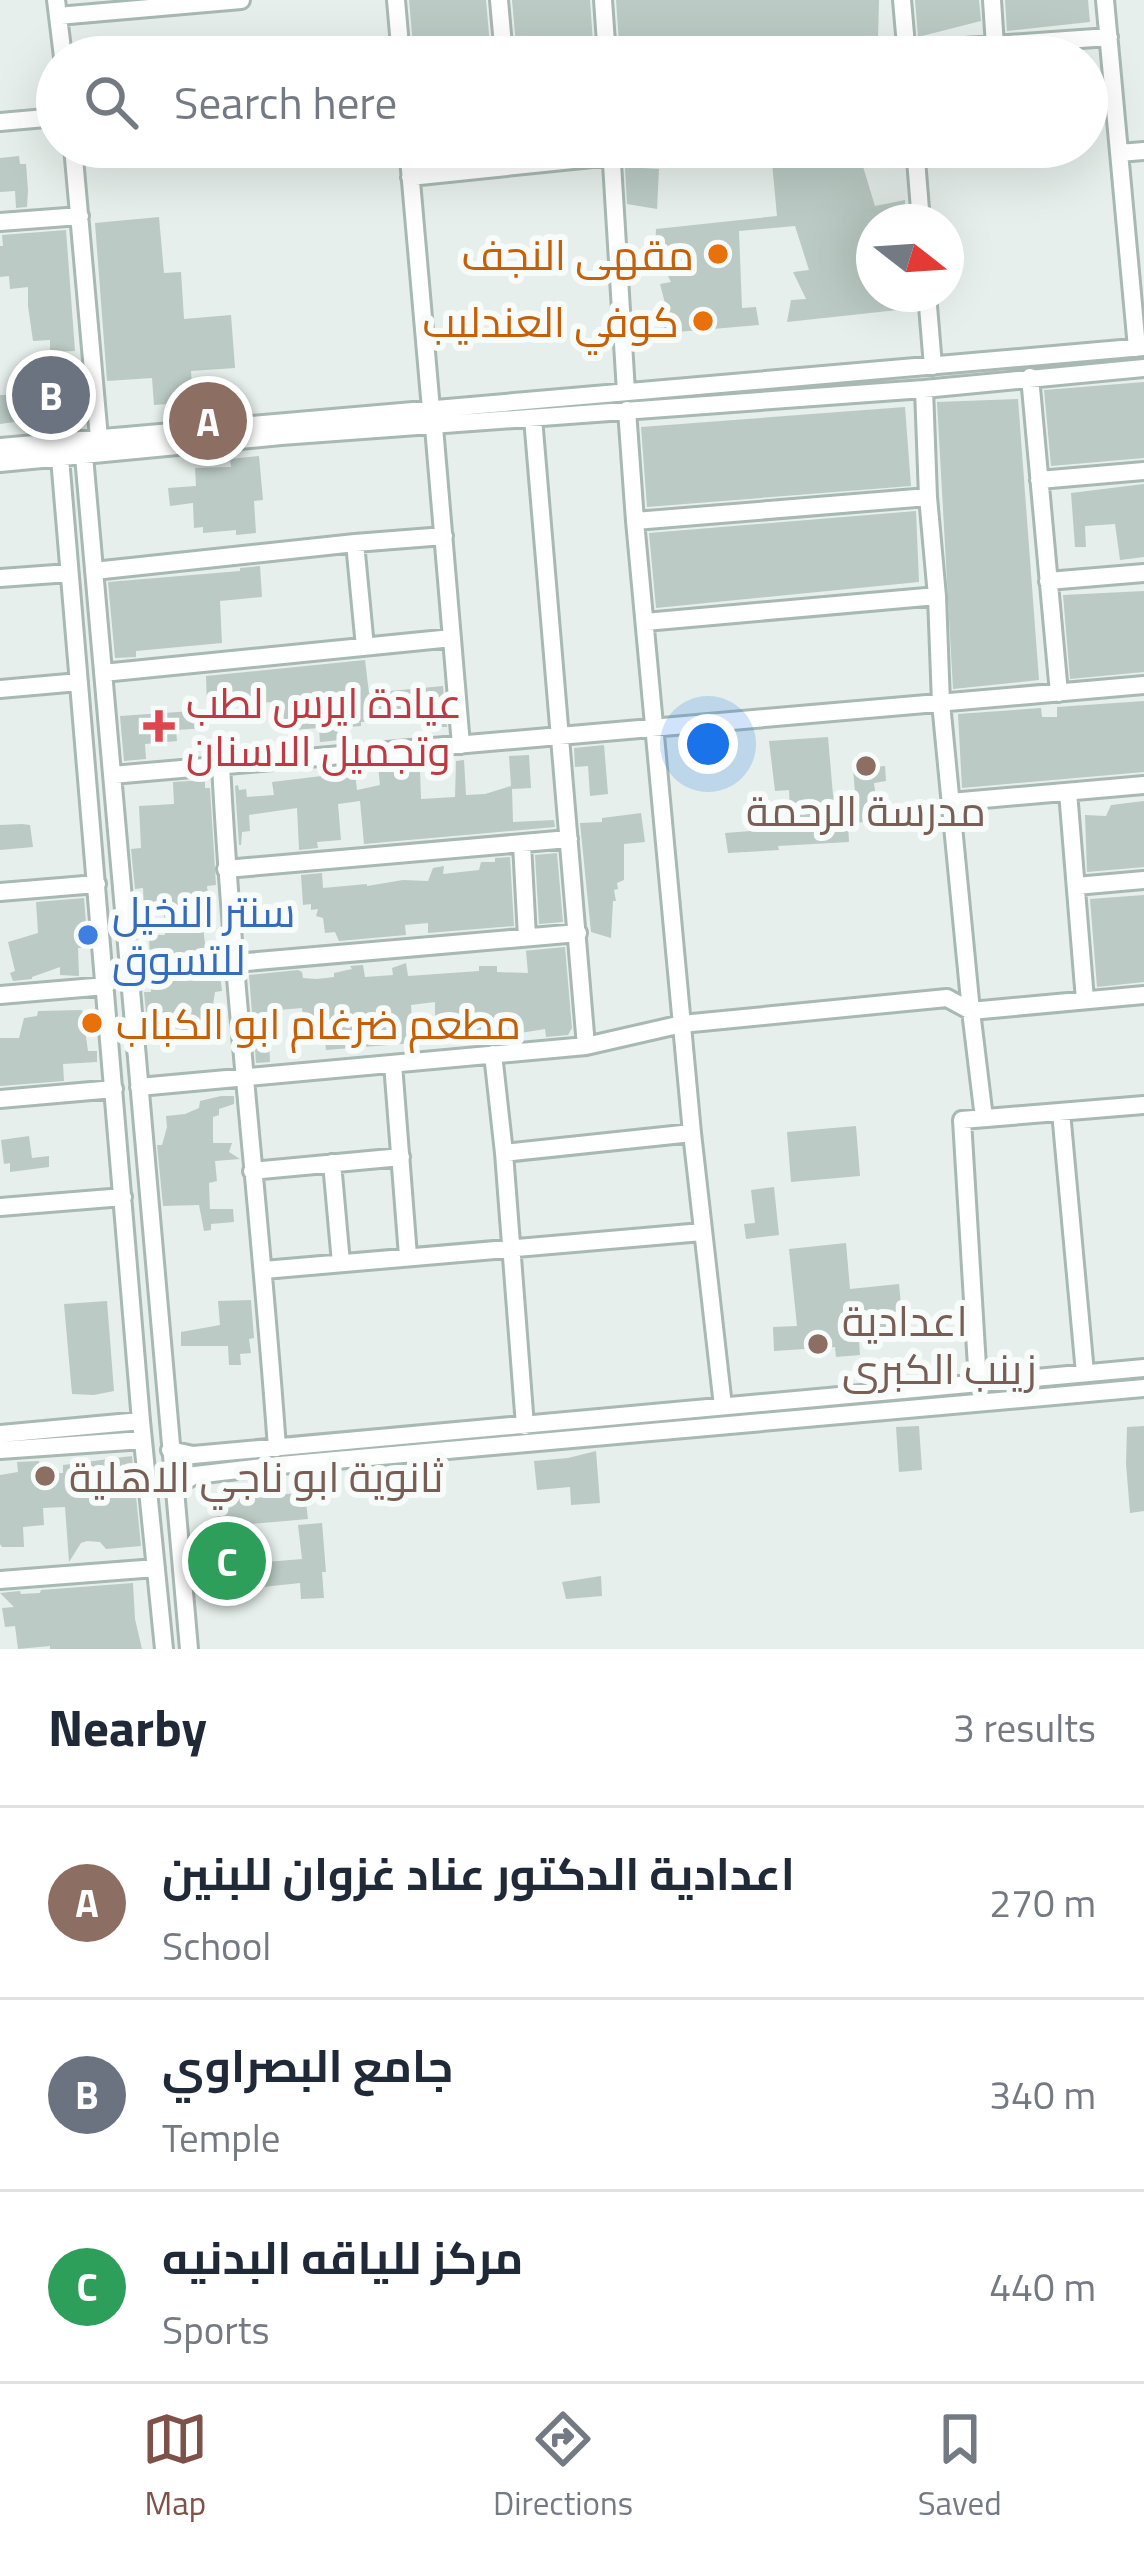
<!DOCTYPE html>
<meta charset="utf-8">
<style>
:root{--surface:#fff;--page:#f2f2f3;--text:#1f2937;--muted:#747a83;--line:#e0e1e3;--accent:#7f5249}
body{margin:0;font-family:"Titillium Web",Cairo,sans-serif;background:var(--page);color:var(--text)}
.compass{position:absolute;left:856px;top:204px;width:108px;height:108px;border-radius:50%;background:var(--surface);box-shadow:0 12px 48px #0002;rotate:107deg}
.you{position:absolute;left:708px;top:744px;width:42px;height:42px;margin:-30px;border:9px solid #fff;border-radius:50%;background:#1a73e8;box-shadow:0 0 0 18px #1a73e833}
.badge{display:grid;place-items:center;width:78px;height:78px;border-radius:50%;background:var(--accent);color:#fff;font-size:39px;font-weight:700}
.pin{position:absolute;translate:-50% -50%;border:6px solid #fff;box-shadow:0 3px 12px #0006}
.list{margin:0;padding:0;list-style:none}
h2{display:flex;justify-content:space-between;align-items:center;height:156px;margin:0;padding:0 48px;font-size:51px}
h2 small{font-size:39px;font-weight:400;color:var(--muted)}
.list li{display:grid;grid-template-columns:78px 1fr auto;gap:36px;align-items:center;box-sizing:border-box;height:192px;padding:0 48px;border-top:3px solid var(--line)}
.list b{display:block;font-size:45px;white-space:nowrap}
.list p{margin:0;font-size:39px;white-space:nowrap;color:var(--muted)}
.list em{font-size:39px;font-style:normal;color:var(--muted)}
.icon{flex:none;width:66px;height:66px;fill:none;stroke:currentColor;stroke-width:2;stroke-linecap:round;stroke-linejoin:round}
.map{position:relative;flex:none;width:1144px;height:1649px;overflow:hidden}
.search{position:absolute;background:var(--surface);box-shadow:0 12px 48px #0002;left:36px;right:36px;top:36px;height:132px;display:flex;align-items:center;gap:30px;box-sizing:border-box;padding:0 42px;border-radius:66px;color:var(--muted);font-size:45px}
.sheet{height:732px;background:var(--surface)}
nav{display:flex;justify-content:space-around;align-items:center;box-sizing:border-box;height:168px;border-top:3px solid var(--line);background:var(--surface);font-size:33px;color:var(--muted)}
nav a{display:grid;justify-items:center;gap:6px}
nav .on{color:var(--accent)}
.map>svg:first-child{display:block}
.building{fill:#bbcac4}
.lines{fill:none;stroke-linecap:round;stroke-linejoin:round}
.minor-casing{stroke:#a8b8b2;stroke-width:22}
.minor{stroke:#fff;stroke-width:16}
.food-dot{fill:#e8710a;stroke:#f7fbf9;stroke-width:4.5}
.health-dot{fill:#e0444e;stroke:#f7fbf9;stroke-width:4.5}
.education-dot{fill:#8d6e63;stroke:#f7fbf9;stroke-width:4.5}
.shop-dot{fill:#3f7fe0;stroke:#f7fbf9;stroke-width:4.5}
.labels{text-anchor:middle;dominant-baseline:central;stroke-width:12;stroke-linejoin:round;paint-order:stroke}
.food-label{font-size:42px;fill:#c56008;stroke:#f7fbf9;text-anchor:end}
.health-label{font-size:42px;fill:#be3a42;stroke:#f7fbf9;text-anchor:start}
.education-label{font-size:42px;fill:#785e54;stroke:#f7fbf9;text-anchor:start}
.shop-label{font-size:42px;fill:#366cbe;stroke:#f7fbf9;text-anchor:start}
</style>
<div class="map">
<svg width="1144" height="1649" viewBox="0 0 1144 1649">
<rect width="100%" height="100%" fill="#e6efeb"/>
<!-- building -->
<path class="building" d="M409 0H486L491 57H414Z
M512 0H590L594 57H517Z
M616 0H879L878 40 820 44 810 52 702 57H620Z
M915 0H979L981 21 918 37Z
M1005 0H1088L1090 22 1007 31Z
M421 147H505L506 154 422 163Z
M823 147H857L875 206 905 200V222H873L874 294H907V309L787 322 791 300 806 299 793 272 809 270 795 226 739 231 742 308 756 307 759 325 665 333 663 315H668L660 284 671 282 655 250 656 229 777 216 771 152Z
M19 156 20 164H26L28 190 27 207 16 208 15 191 0 192V158Z
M625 167 659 169 657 209 627 204Z
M159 217 164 273 181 272 184 319 231 315 235 368 191 371 192 386 181 387V403L154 405 152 378 107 381 95 223Z
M66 230 75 351 50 352V340L33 341 28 306V287L10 289 9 276 0 277V246H3L2 235Z
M1144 382V458L1051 466 1044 390Z
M78 392 80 413 0 424V395H8L14 400Z
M1018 399 1039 680 953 689 937 402Z
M905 407 911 486 647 507 641 427Z
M259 456 263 500 254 501 256 533 236 535V530L203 533V527L194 528 193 503 170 506 168 488 196 486 195 468 231 467 230 459Z
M1144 484V557L1120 560 1115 524 1085 526 1086 547H1075L1071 493Z
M916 511 919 582 656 608 649 533Z
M260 566 262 597 220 601 222 643 136 651V657L115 658 108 582 240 571V568Z
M1144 591V672L1070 679 1063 595Z
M365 660 369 693 443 686 447 727H435L434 717 361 722V726L339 728 340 740 320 742 319 728 279 731 273 702 252 703 251 700 207 705 206 676Z
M1144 701V772L962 788 958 714 1041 708 1042 717H1057V707Z
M207 710 208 728 176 730 177 741 145 744 146 759 124 761 120 716Z
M828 737 833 795 855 793 853 768 885 766 886 781 874 783 879 820 848 824 849 842 778 846 779 850 728 853 725 833 791 828 789 790 775 791 769 741Z
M604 745 608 794 590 796 588 766 575 767 574 748Z
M529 755 531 788 512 789 513 822 554 820 555 827 364 844 360 801 338 804 341 840 317 842 318 848 299 850 297 808 249 815 250 831 242 832 241 845H239L235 786 238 785 239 790 246 789 247 797 274 795 272 782 355 772 357 790 380 785 378 765 397 763 398 772 420 770 421 799 455 797 456 761 464 760 466 795 485 794 511 786 509 756Z
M205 780V788H210L216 885 207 886 212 927 203 928 206 951 217 950 222 991 215 992 211 1017 214 1036 147 1023 144 992H151L149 935H165L164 908 144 909 143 888 135 889 131 849 141 848 139 806 174 804 173 782Z
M1144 801V867L1087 872 1085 815 1106 816 1111 805Z
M641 813 645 842 624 844V880L617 883 618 889 614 890 616 901H613L611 938 591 932 580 823 602 822V818Z
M22 824 30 825 33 847 0 850V825Z
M557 853 563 922 539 924 535 855Z
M510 857 514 926 428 933V923L405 925 406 935 339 941 335 932 325 933 323 918 316 916 318 909 311 910V904L303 905 301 875 322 873 323 888 367 884V886L403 880 428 881 433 868 444 866 443 874 479 870 481 862H495V858Z
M1144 895V982L1097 987 1090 899Z
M84 898 88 948H78L79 976 60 975V967L32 977V979L13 981 10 973 15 971 8 942 38 933 36 902Z
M565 947 572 1028 568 1035 546 1037 545 1029 508 1035 415 1034 435 1023V1002L411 1005 413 1043 326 1050 323 1019 304 1022 302 1008 278 1010 281 1034H269L270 1062 256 1063 249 975 298 970 302 972 303 978 317 979 334 977V973L352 969 350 966 363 965 365 977 393 975 392 968 406 963 408 976 479 971V966H497V972L528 973 526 951H523Z
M82 1010 88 1051H97V1062L63 1064 64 1081 0 1086V1038H19L24 1018 37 1016 38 1011Z
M221 1096H234V1104L219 1109V1115L213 1117V1143H232L229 1152 240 1159 215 1161 217 1181 209 1183 210 1209H233L234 1222 211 1224V1230L204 1231 199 1205 163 1206 157 1145H162L167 1127 166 1116 185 1114 199 1108 200 1101Z
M856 1126 860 1176 791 1182 787 1132Z
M29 1136 32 1158 49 1156V1167L10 1172V1163L4 1164 1 1140Z
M774 1187 779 1235 746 1239 744 1224 755 1223 751 1190Z
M846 1243 850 1289 899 1284 904 1337 859 1341 860 1355 836 1357 835 1347 774 1351 773 1327 797 1326 789 1249Z
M251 1300 254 1338 249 1339 251 1353 240 1354 241 1365H229L228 1346H181V1332L220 1325 218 1301Z
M107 1301 114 1391 94 1395 72 1394 64 1304Z
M919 1426 922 1470 899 1472 896 1427Z
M1144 1426V1511L1130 1513 1126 1464 1127 1427Z
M596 1451 600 1503 571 1505 570 1487 537 1490 534 1461 568 1458Z
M132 1456 141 1546 106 1549 100 1542 87 1541 81 1543 69 1562 65 1507 43 1508 44 1525 23 1527 24 1547H2L0 1544V1475L18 1472 17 1462 39 1461 40 1474 63 1473V1465Z
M305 1493 308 1519 250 1524 253 1563 302 1559 298 1525 322 1523 326 1572H322L324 1598 301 1599 300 1583 219 1592 217 1567 221 1566 216 1498Z
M601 1576 602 1596 566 1599 562 1582Z
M133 1583 135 1619 142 1649H50V1646L18 1649 15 1626 5 1627 2 1608 14 1607 0 1593 20 1591 21 1594 40 1593 41 1590Z"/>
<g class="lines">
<defs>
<path id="minor" d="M56 0 63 57
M396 0 401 57
M499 0 504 57
M603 0 607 57
M902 0 907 57
M992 0 995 46
M1105 0 1137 348
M58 16 241 0
M821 57 1109 37
M0 122 57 117
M73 147 99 438
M408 147 431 409
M611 147 626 392
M915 147 921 222
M1119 153 1144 151
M410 177 612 156
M0 222 80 216
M927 294 933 366
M1030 377 1059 693
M924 389 928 497 937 596 941 703 971 1011 984 1118
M627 410 635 521 692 1133 723 1406
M533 418 586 1046
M434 427 461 745
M0 447 1144 347
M84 456 189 1649
M60 458 141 1421 164 1649
M0 463 281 436 924 389 1144 368
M1039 480 1144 471
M635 521 928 497
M355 543 365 647
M94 571 355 543 444 536
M0 578 69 573
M1048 581 1144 573
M645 622 937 596
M103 673 452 638
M0 689 79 682
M221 765C233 993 261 1220 277 1448
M112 775 1144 685
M1068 792 1085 1000
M950 802 1144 785
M522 844 527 937
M226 869 569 839
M1076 886 1144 880
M0 892 97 884
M235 963 578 933
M0 995 106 986
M493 1054 504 1153 525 1426
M393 1064 408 1256
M139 1087 586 1046 682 1024 947 998 971 1011 1144 995
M0 1099 114 1089
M1061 1112 1085 1373
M504 1153 692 1133
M332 1163 341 1263
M252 1171 401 1157
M0 1207 123 1197
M264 1270 702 1232
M978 1383 962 1120 1144 1105
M0 1434 141 1421
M0 1450 143 1440
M170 1450 193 1455 1144 1368
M174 1487 195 1475 280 1465 1144 1388
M0 1580 156 1568"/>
</defs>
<!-- minor casing -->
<use href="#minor" class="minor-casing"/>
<!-- minor -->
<use href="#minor" class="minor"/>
</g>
<!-- markers -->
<g class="food-dot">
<circle cx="718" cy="254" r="12"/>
<circle cx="703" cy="321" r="12"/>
<circle cx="92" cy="1023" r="12"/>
</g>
<path class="health-dot" d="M153 708h12v12h12v12h-12v12h-12v-12h-12v-12h12z"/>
<g class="education-dot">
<circle cx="866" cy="766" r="12"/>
<circle cx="818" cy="1344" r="12"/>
<circle cx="45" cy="1476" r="12"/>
</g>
<circle class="shop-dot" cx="88" cy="935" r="12"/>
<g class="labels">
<!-- food labels -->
<g class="food-label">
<text x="694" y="254">مقهى النجف</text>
<text x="679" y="321">كوفي العندليب</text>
<text x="116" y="1023" text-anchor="start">مطعم ضرغام ابو الكباب</text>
</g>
<!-- health labels -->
<g class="health-label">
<text x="186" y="702">عيادة ايرس لطب<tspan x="186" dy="48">وتجميل الاسنان</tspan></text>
</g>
<!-- education labels -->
<g class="education-label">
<text x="866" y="810" text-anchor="middle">مدرسة الرحمة</text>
<text x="842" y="1320">اعدادية<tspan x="842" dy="48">زينب الكبرى</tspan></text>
<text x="69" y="1476">ثانوية ابو ناجي الاهلية</text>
</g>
<!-- shop labels -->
<g class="shop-label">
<text x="112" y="911">سنتر النخيل<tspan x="112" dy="48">للتسوق</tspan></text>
</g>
</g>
</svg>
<svg class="compass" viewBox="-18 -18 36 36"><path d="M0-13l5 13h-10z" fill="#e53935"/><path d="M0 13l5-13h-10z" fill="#747a83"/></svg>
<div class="you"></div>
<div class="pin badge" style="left:208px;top:421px;background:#8d6e63">A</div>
<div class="pin badge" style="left:51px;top:395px;background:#6b7280">B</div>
<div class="pin badge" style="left:227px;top:1561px;background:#2e9e5b">C</div>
<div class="search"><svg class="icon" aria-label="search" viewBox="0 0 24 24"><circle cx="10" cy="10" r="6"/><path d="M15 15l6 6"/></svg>Search here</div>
</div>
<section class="sheet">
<h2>Nearby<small>3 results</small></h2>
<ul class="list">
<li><span class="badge" style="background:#8d6e63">A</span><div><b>اعدادية الدكتور عناد غزوان للبنين</b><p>School</p></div><em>270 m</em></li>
<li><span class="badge" style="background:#6b7280">B</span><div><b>جامع البصراوي</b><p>Temple</p></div><em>340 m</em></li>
<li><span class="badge" style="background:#2e9e5b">C</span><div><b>مركز للياقه البدنيه</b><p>Sports</p></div><em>440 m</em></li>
</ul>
</section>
<nav>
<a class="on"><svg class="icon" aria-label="map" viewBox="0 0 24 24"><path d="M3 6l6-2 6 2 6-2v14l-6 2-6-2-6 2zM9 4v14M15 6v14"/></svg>Map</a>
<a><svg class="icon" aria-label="directions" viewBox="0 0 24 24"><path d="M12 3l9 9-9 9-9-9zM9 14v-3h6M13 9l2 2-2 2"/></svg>Directions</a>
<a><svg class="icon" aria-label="saved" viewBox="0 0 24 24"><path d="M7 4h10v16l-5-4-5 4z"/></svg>Saved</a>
</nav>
